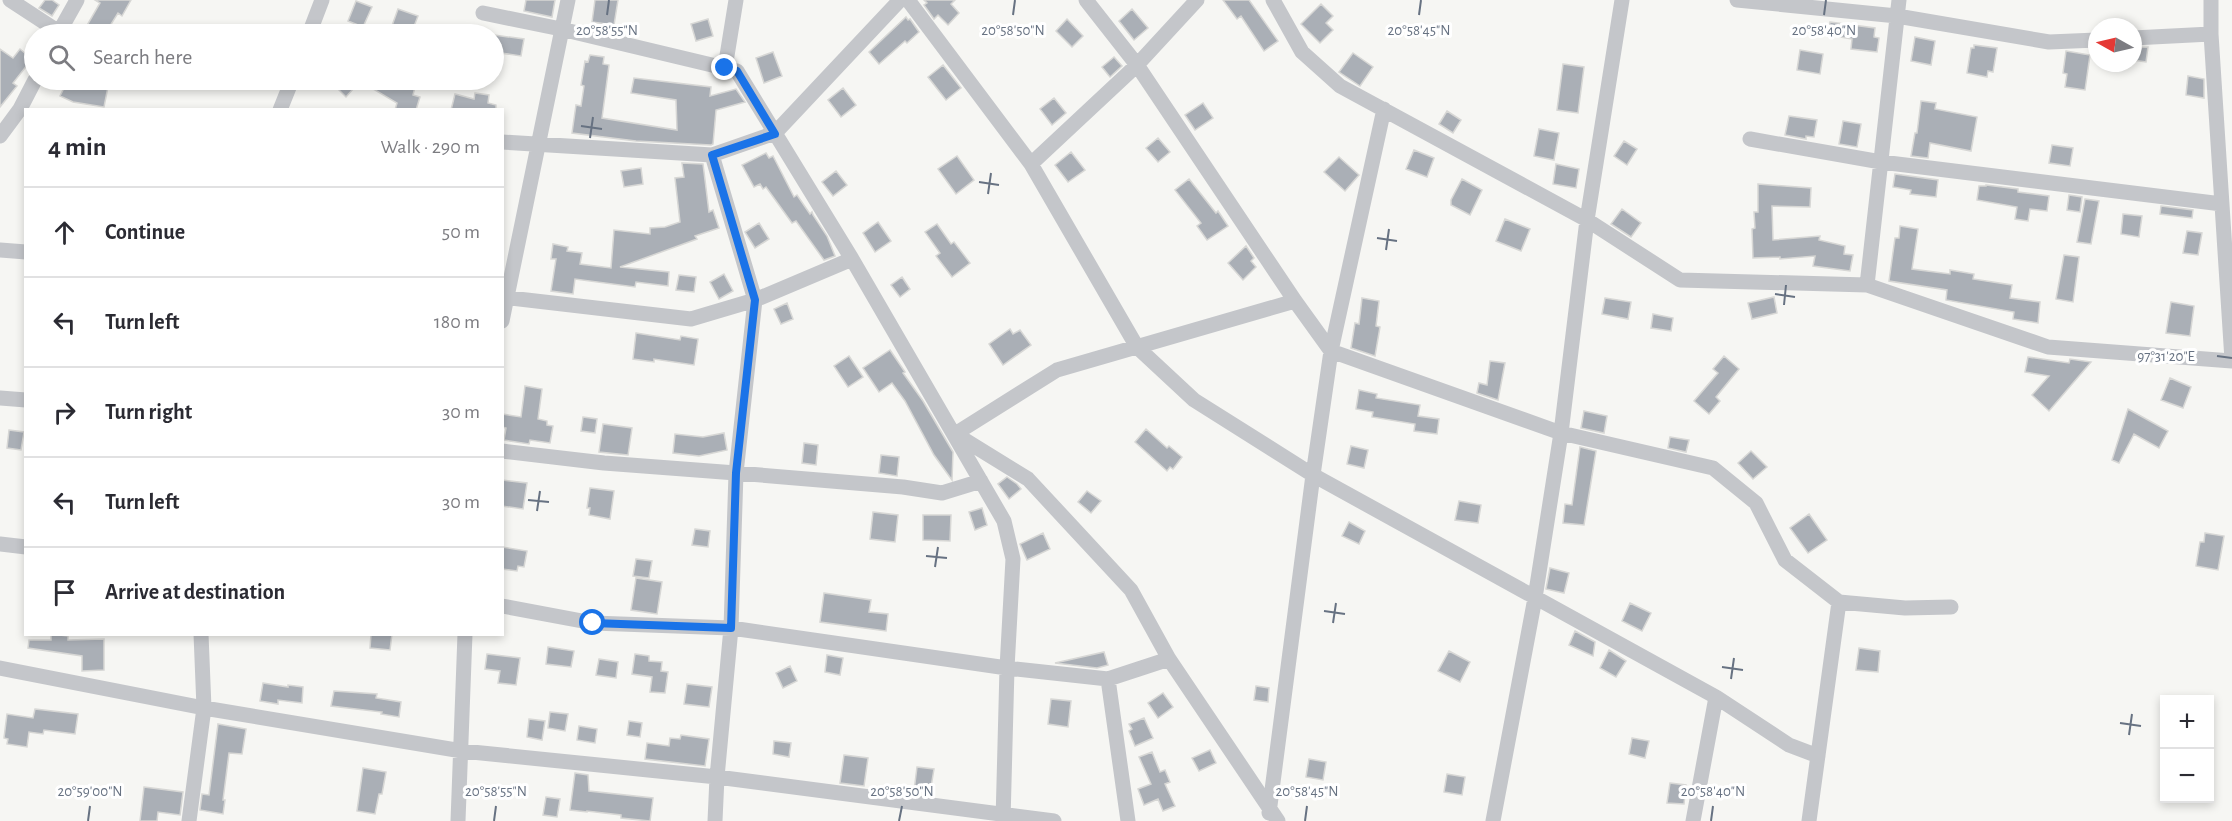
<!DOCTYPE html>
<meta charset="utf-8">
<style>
:root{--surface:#fff;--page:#f7f7f7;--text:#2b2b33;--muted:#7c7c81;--line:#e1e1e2}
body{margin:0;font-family:"Alegreya Sans",sans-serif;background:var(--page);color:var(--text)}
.controls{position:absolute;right:18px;bottom:18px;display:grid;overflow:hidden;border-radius:0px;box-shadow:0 3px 9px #0003}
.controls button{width:54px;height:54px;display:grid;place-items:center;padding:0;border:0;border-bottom:2px solid var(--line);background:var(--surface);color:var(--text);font:30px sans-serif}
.compass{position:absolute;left:2088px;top:18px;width:54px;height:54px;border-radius:50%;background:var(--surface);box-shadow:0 3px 9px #0003;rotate:278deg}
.stop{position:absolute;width:18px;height:18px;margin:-14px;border:4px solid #1a73e8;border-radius:50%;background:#fff}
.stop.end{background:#1a73e8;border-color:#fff;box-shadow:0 2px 6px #0008}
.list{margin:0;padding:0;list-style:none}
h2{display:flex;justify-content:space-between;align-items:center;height:78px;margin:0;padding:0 24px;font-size:26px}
h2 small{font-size:20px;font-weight:400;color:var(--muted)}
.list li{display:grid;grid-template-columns:39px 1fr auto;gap:18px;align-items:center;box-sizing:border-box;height:90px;padding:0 24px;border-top:2px solid var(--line)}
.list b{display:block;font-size:22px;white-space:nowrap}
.list em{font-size:20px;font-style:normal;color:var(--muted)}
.icon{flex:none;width:33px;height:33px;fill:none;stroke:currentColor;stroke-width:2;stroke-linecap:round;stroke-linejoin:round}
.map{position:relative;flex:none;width:2232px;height:821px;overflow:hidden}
.search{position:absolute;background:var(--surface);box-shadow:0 3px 9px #0003;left:24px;top:24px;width:480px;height:66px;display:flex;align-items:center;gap:15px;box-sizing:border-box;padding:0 21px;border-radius:33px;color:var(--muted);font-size:22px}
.panel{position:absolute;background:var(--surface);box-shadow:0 3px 9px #0003;left:24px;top:108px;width:480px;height:528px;border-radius:0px}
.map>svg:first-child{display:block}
.building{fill:#aaafb6;stroke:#d7d7d5;stroke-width:1.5}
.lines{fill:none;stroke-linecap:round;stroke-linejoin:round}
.minor{stroke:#c4c6ca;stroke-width:15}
.route{stroke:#1a73e8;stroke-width:8}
.ticks{fill:none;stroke:#677282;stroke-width:2}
.ticks-label{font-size:15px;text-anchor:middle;fill:#677282;stroke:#fff;stroke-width:6;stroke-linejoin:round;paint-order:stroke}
</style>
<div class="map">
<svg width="2232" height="821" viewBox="0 0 2232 821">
<rect width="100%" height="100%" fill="#f6f6f3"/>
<!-- building -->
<path class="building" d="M45 0H52L59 5 52 16 39 8Z
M95 0H131L122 16 118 13 105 34H82L100 3Z
M526 0H555L552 17 524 11Z
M595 0H618L614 25 592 22Z
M924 0H955L951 4 959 13 948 25 938 15 934 19 924 5 927 3Z
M1223 0H1249L1278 41 1264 51 1241 16 1237 19Z
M356 1 372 7 363 27 348 21Z
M1321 4 1333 16 1326 23 1333 30 1320 43 1301 24Z
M398 9 418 16 411 34H389Z
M1132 9 1148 28 1134 40 1119 21Z
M906 17 908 20 910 19 919 32 907 43 905 41 879 64 869 52Z
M708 19 713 36 696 41 691 24Z
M1067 19 1083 36 1072 47 1056 31Z
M1830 22 1875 28 1874 37 1879 38 1877 52 1851 49 1852 39 1828 35Z
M494 35 524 39 521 56 494 52Z
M1915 37 1935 41 1931 65 1911 61Z
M1974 45 1997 48 1993 72 1988 71 1987 77 1967 73 1971 48H1974Z
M2148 47 2146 62 2133 60V48Z
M0 49 13 58 20 49 32 59 13 83 17 86 0 107Z
M1800 50 1823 54 1820 74 1797 70Z
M2066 51 2090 55 2085 90 2065 87 2067 74 2063 73Z
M773 52 782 76 764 83 756 58Z
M1353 53 1373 67 1360 86 1339 72Z
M590 55 604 57 603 64 609 65 602 118 677 130 676 100 631 93 634 78 711 87 710 96 736 89 745 102 716 110 713 144 711 145 636 141 572 133 576 105 581 106 584 86 581 85 585 61 588 62Z
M1114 57 1122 66 1110 77 1102 67Z
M1563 64 1584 67 1578 113 1557 110Z
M943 65 961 88 946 100 928 77Z
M2188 76 2204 79V98L2186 95Z
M68 80H100L99 85 108 87 104 107 73 102 60 96Z
M343 80H386L415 87 413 95 420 97 416 110H395L397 103 360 81 346 97 336 87Z
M843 88 856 105 841 117 828 100Z
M475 93 489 95 488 103 496 105V110H451L455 94 474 99Z
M1054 98 1066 113 1052 125 1040 109Z
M1921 101 1936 103 1935 109 1977 117 1971 151 1930 143 1928 158 1911 156 1915 133H1917Z
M1203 103 1213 118 1195 130 1185 115Z
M1447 111 1461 120 1453 133 1439 124Z
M1789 116 1817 120 1814 137 1806 136V139L1785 135Z
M1843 121 1861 124 1857 147 1839 144Z
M1539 129 1559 133 1554 160 1534 156Z
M1158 138 1170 152 1158 162 1146 148Z
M1624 141 1637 149 1627 165 1614 156Z
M2052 145 2073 148 2070 166 2049 163Z
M1414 150 1434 158 1427 177 1406 169Z
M1071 152 1085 170 1068 182 1055 165Z
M766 153 769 158 773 156 794 197 797 195 810 214 812 212 813 215 827 236 835 256 824 260 796 221 792 223 766 187 763 189 760 184 754 187 742 165Z
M957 156 974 180 956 194 938 169Z
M1339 157 1359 175 1345 191 1324 172Z
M682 163 703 164 709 212 713 210 719 228 695 236 697 239 620 267 669 272 668 286 636 282 635 287 575 279 573 294 551 291 556 259H551L553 244 568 247 567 251 582 253 580 264 611 268 614 230 650 234V228L665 227 680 222 675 178 684 177Z
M1556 164 1579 169 1576 188 1553 184Z
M641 168 643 184 624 187 621 171Z
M836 171 847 185 833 196 822 182Z
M1895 174 1938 180 1936 197 1910 194 1911 190 1893 187Z
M1189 179 1216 213 1218 211 1228 226 1207 240 1197 226 1201 223 1175 190Z
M1462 179 1482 190 1470 215 1451 205V200Z
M1758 184 1811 188 1810 207 1772 206 1773 240 1820 236 1819 240 1845 246 1844 254 1853 255 1850 271 1813 266 1815 256 1780 259V257L1753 258 1752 229 1755 228 1754 212H1758Z
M1986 185 2018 189V192L2049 196 2047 211 2030 209 2028 221 2015 219 2017 207 1977 200 1979 186H1986Z
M2069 195 2082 197 2080 212 2067 210Z
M2085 199 2099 201 2091 244 2077 242Z
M2161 206 2193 210 2192 218 2160 214Z
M1622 209 1641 223 1631 237 1611 224Z
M2123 214 2142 216 2139 237 2121 234Z
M1505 219 1530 229 1521 251 1496 241Z
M878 222 891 241 875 252 863 233Z
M759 223 769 239 755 248 745 232Z
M937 224 951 244 954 242 970 263 952 277 936 256 940 253 925 232Z
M1900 226 1918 229 1912 269 1950 274V270L1974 274 1973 279 2012 285 2010 298 2040 302 2038 323 2013 319 2014 312 1946 300 1947 290 1889 281 1895 238H1899Z
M2187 231 2202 233 2198 255 2183 253Z
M1246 246 1254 258 1251 261 1256 267 1243 280 1228 263Z
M2064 255 2079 257 2073 302 2056 299Z
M724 274 733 291 719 299 710 282Z
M679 275 696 277 694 292 676 290Z
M902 277 910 289 900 297 891 285Z
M1774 297 1777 313 1752 319 1748 303Z
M1362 298 1379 301 1376 326 1380 327 1375 356 1351 348 1355 323 1359 324Z
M1605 298 1631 302 1628 319 1602 314Z
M2171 302 2194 306 2190 336 2166 333Z
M787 303 793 319 781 324 774 309Z
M1653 314 1673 318 1671 331 1651 328Z
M1010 329 1013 334 1020 330 1031 345 1003 365 989 344Z
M636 333 680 340 681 336 698 339 694 365 654 359V362L633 359Z
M890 350 905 372 903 373 923 401 953 452 952 480 934 455 905 401 892 383 879 392 863 368Z
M849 356 863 377 848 387 834 366Z
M1724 356 1739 369 1716 397 1720 401 1709 414 1694 401 1718 373 1713 369Z
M2028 357 2069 363 2070 359 2091 362 2049 411 2032 395 2049 376 2025 372Z
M1490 361 1505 363 1498 400 1477 393 1479 383 1487 385Z
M2170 378 2191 387 2183 408 2161 400Z
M525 386 542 389 538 419 547 421V425L553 426 550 443 530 440 529 444 504 440 506 428 502 427V414L521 417Z
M1359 390 1377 394 1376 398 1420 405 1418 416 1439 419 1437 434 1414 431 1415 424 1372 417 1373 412 1356 409Z
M2128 409 2168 431 2159 448 2134 434 2119 463 2112 460Z
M1584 411 1607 416 1604 433 1581 428Z
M583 417 597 419 595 433 581 431Z
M603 424 632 428 628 455 599 452Z
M1146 429 1167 448 1169 446 1182 457 1173 469 1170 467 1167 471 1135 442Z
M9 430 24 432 21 450 7 448Z
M724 433 727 450 699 456 673 453 675 434 703 437Z
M1670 437 1689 440 1686 452 1668 448Z
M804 443 818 445 816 465 802 463Z
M1351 446 1368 450 1364 468 1347 464Z
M1580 447 1596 451 1584 525 1563 523 1565 504 1572 505Z
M1751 451 1767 467 1753 479 1738 463Z
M881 455 899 457 897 476 879 473Z
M1007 477 1017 484 1021 489 1009 499 998 484Z
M502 480 527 483 523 509 502 506Z
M590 488 614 491 610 519 589 515 590 508H587Z
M1087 491 1101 501 1091 513 1078 502Z
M1459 501 1481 505 1478 523 1455 520Z
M982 508 987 525 975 530 969 512Z
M873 512 898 515 895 542 870 539Z
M1809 514 1827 540 1808 553 1790 528Z
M923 515H951L950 541 923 540Z
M1349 522 1365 531 1359 544 1342 536Z
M695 529 710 531 708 547 692 545Z
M1043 533 1050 549 1027 560 1020 544Z
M2205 533 2224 536 2218 570 2196 566 2200 542H2204Z
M502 547 527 551 524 567 518 566 517 571 502 569Z
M636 559 652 561 649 578 633 576Z
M1550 568 1569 573 1564 593 1546 589Z
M636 578 662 582 657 614 631 610Z
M824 593 871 600 869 612 888 614 886 631 820 622Z
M1630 603 1651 613 1642 631 1622 621Z
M1575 631 1595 642 1593 656 1569 645Z
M51 634 68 636V640L104 639V670L82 671V656L28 648 29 640H51Z
M371 634H392L390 650 370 648Z
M548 647 574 651 571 667 546 664Z
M1859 648 1880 651 1878 672 1856 670Z
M1609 650 1626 661 1616 677 1600 668Z
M1449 651 1470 662 1460 682 1438 671Z
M1104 652 1108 665 1097 668 1055 663Z
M487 654 520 658 516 685 498 683 500 671 485 669Z
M635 654 649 656V661L662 662 661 671 668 672 665 693 650 692 652 677 632 674Z
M827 655 843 658 840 675 825 672Z
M599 659 618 662 616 678 596 675Z
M790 666 797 681 783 688 776 673Z
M263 683 288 687V685L303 687 302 703 278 700V704L260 701Z
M687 684 712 687 709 707 684 704Z
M1256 686 1269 688 1268 702 1254 700Z
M334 691 377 694 376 698 401 702 399 717 381 714 382 712 331 706Z
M1163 693 1173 707 1158 718 1148 703Z
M1051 699 1071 701 1068 727 1048 724Z
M35 709 78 714 75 734 44 730 43 734 29 732 27 747 7 744 8 739 4 738 7 714 33 718Z
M550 712 568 714 565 731 548 728Z
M1144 718 1153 738 1135 746 1129 731 1132 729 1129 724Z
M529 719 545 721 542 740 527 737Z
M629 721 642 723 640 737 627 735Z
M218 724 246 729 242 754 229 753 223 800H225L223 814 200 810 202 794 209 795Z
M579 726 597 729 595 743 577 740Z
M681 735 709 739 705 766 645 759 647 743 669 746 670 738 680 739Z
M1632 738 1649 741 1645 758 1629 754Z
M774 741 791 743 789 757 773 754Z
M1210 750 1216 763 1199 771 1192 758Z
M1152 752 1160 772 1165 770 1170 782 1165 784 1175 806 1163 811 1158 799 1144 805 1138 789 1151 784 1139 757Z
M844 755 868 758 864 786 840 783Z
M1309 759 1326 762 1323 780 1306 777Z
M917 767 934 769 930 793 914 791Z
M363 768 386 772 382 794H379L375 814 357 811Z
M575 773 588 775 589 791 653 798 650 821 621 818V815L587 811V812L570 810Z
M1447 774 1465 777 1462 795 1444 792Z
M1670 783 1686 785 1684 804 1667 803Z
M144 787 183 792 180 815 158 812 157 821H140Z
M546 797 560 799 557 817 543 815Z"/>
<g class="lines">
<!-- minor -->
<path class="minor" d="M10 0 59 32
M908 0 1031 164 1137 347 1194 400 1313 475 1716 697 1789 745 1818 756
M1086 0 1137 65 1295 301 1331 351 1561 433 1713 468 1756 503 1785 560 1839 602 1905 608 1951 607
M1273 0 1302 52 1340 86 1587 220 1680 280 1867 285 2048 347 2232 361
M1737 0 1897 16 2049 42 2097 40
M2211 0V34L2232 360
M483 13 561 29 737 71 852 259 1004 521 1013 559 1007 668 1003 821
M58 34 77 0
M309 34 322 0
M2133 38 2211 34
M725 68 736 0
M280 110 292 80
M0 136 20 109 35 80
M1750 139 1881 162 2222 204
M502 142 712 155 775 133 900 0
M712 155 755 300 736 473 731 628 717 777 715 821
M1031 164 1137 65 1197 0
M0 250 26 252
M1867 285 1899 0
M502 297 691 319 755 300 852 259
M502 321 568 0
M0 398 26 400
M502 451 604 463 736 473 903 487 942 493 981 481
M0 544 26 547
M502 606 593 623 731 628 1007 668 1108 679 1169 659
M0 668 204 708 462 751 717 777 1054 821
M1108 679 1128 821
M1269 813 1313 475 1331 351 1384 109
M189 821 204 708 201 634
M458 821 465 634
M1278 821 1169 659 1131 590 1028 479 955 434 1057 370 1295 301
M1493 821 1535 598 1561 433 1587 220 1622 0
M1693 821 1716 697
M1809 821 1839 602"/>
</g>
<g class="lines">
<!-- route -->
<path class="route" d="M593 623 731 628 736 473 755 300 712 155 775 134 737 71 725 68"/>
</g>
<!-- ticks -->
<path class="ticks" d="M607 15 609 0M1013 15 1015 0M1419 15 1421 0M1824 15 1826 0M581 126 602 129M590 138 593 117M979 182 999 185M988 194 991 173M1377 238 1397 241M1386 250 1389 229M1775 294 1795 297M1784 305 1786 285M2217 356 2232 358M528 500 549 502M537 511 540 491M926 556 947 558M935 567 938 547M1324 611 1345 614M1333 623 1336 603M1722 667 1743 670M1731 679 1734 658M2120 723 2141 726M2129 735 2132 714M88 821 90 806M494 821 496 806M899 821 902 806M1305 821 1307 806M1711 821 1713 806"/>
<g class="ticks-label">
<text x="607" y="35">20°58'55"N</text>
<text x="1013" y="35">20°58'50"N</text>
<text x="1419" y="35">20°58'45"N</text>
<text x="1824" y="35">20°58'40"N</text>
<text x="2166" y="361">97°31'20"E</text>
<text x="90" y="796">20°59'00"N</text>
<text x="496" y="796">20°58'55"N</text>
<text x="902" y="796">20°58'50"N</text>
<text x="1307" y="796">20°58'45"N</text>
<text x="1713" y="796">20°58'40"N</text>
</g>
</svg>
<div class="controls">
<button>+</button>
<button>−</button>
</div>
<svg class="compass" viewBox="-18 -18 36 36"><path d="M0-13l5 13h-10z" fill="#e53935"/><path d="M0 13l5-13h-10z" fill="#7c7c81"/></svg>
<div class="stop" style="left:593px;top:623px"></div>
<div class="stop end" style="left:725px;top:68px"></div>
<div class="search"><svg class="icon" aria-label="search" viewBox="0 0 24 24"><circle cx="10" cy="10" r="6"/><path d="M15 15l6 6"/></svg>Search here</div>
<section class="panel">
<h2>4 min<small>Walk · 290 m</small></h2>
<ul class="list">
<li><svg class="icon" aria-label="ahead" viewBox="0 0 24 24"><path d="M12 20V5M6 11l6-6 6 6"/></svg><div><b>Continue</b></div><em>50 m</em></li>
<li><svg class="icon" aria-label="left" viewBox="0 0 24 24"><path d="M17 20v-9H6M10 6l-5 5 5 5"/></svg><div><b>Turn left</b></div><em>180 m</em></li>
<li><svg class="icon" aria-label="right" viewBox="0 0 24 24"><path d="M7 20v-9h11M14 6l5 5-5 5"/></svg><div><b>Turn right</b></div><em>30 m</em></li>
<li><svg class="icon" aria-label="left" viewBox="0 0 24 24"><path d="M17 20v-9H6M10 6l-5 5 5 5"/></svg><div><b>Turn left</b></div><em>30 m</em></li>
<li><svg class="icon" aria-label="arrive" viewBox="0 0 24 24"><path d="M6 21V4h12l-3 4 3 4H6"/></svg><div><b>Arrive at destination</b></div></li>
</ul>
</section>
</div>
